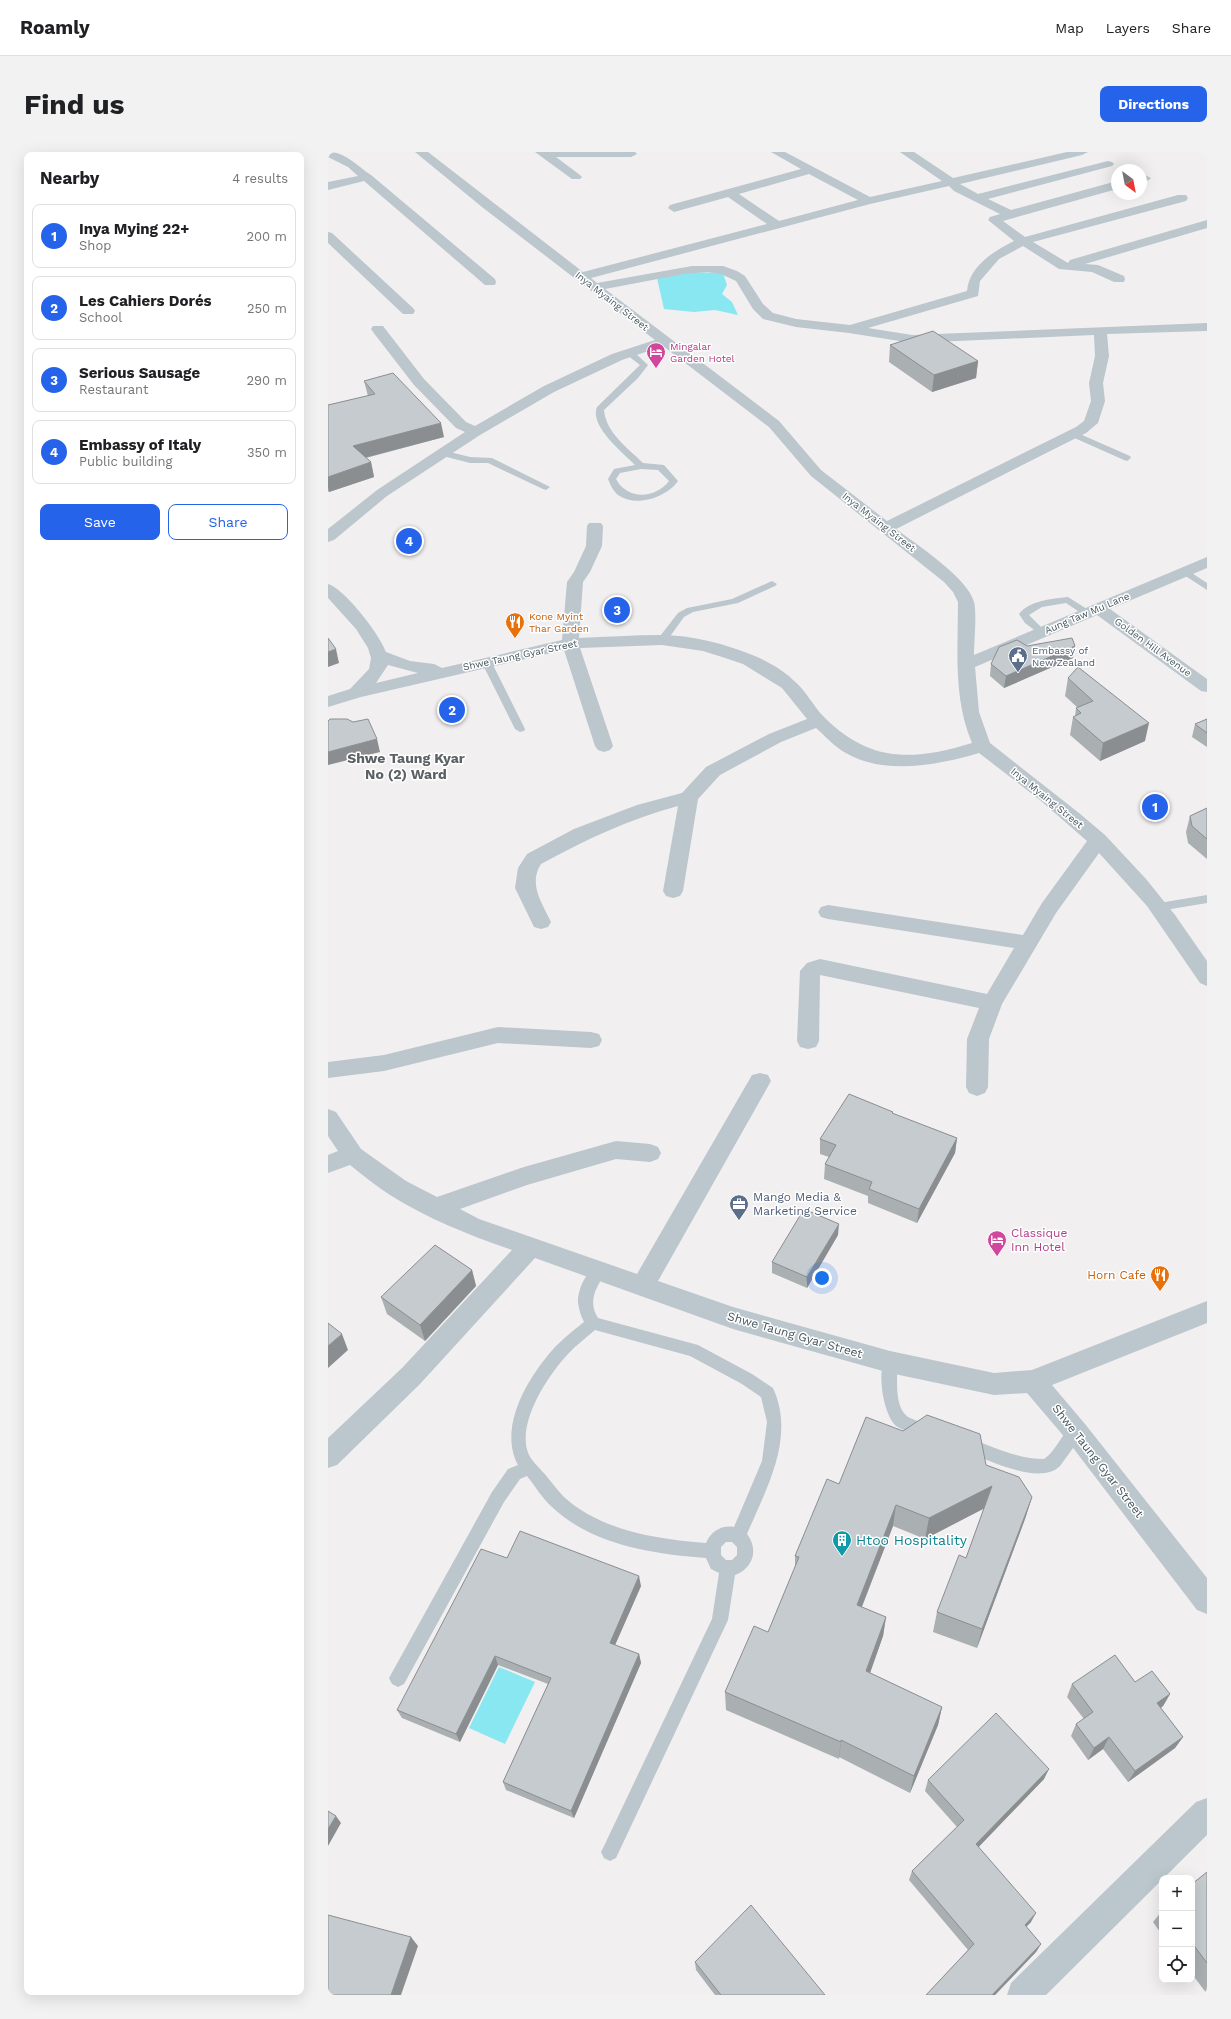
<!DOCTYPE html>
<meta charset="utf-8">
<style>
:root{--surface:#fff;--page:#f2f2f2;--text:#202124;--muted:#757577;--line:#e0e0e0;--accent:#2563eb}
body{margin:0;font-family:"Work Sans",sans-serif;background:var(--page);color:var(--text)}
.controls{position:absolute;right:12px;bottom:12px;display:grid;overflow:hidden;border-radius:8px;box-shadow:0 4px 16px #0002}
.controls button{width:36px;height:36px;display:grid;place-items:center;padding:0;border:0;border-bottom:1px solid var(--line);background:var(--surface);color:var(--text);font:20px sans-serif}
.compass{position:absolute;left:783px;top:12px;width:36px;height:36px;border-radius:50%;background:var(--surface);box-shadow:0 4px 16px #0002;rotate:148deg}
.you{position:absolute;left:494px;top:1126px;width:14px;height:14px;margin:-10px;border:3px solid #fff;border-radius:50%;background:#1a73e8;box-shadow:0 0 0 6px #1a73e833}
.badge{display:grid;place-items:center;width:26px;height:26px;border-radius:50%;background:var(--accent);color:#fff;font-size:13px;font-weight:700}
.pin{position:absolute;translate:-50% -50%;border:2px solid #fff;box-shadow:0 1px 4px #0006}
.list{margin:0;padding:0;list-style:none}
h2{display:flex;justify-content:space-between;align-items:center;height:52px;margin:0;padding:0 16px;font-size:17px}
h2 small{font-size:13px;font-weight:400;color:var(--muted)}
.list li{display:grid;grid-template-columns:26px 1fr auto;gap:12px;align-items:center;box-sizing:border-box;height:64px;margin:0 8px 8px;padding:0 8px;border:1px solid var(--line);border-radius:8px}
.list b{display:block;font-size:15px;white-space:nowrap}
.list p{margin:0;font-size:13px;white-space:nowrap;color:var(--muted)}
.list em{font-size:13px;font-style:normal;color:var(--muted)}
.actions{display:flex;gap:8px;padding:12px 16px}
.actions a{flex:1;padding:9px 0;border:1px solid var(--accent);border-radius:8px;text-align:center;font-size:14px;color:var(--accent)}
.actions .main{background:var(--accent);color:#fff}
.icon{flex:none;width:22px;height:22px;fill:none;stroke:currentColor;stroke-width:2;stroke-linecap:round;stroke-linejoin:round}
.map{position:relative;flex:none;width:879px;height:1843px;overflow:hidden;border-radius:8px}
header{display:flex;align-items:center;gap:24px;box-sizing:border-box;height:56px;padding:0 20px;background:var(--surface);border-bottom:1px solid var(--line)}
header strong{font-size:19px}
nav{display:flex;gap:22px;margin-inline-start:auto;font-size:14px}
.intro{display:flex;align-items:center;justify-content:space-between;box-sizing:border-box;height:96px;padding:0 24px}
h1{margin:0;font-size:28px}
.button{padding:10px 18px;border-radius:8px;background:var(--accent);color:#fff;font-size:14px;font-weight:700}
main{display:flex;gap:24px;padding:0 24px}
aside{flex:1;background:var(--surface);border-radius:8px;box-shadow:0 4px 16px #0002}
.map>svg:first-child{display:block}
.water{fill:#88e7f0}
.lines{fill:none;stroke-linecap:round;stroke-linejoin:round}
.lane{fill:#bbc6cd;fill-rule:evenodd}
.street{fill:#bbc6cd;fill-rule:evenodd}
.wall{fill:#aaafb2}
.shaded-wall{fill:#8b8e91}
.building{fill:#c6cbcf;stroke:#8b8e91}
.labels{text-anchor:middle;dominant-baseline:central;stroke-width:3;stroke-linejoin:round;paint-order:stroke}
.far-street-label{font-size:10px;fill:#47565e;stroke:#fff}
.far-hotel-label{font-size:10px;fill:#b23c85;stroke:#fff;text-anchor:start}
.far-food-label{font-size:10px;fill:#c56008;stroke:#fff;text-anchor:start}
.far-service-label{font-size:10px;fill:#4e5e75;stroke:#fff;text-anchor:start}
.service-label{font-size:12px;fill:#4e5e75;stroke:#fff;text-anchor:start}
.hotel-label{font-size:12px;fill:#b23c85;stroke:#fff;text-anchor:start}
.food-label{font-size:12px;fill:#c56008;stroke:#fff;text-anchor:end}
.street-label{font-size:12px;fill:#47565e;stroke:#fff}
.quarter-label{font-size:14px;font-weight:bold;fill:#5c6165;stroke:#fff}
.near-culture-label{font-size:14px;fill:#0d838f;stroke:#fff;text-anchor:start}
</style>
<header>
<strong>Roamly</strong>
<nav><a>Map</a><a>Layers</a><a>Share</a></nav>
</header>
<div class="intro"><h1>Find us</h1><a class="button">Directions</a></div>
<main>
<aside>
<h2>Nearby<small>4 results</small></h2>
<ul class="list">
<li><span class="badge">1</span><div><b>Inya Mying 22+</b><p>Shop</p></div><em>200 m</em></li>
<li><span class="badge">2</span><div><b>Les Cahiers Dorés</b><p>School</p></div><em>250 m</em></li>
<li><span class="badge">3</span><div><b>Serious Sausage</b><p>Restaurant</p></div><em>290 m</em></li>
<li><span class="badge">4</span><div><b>Embassy of Italy</b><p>Public building</p></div><em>350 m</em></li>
</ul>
<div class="actions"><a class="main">Save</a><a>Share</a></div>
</aside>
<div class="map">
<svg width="879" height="1843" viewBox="0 0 879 1843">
<rect width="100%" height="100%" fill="#f2eff0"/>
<!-- water -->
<path class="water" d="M365 120 395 121 399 133 394 142 404 150 410 163 387 158 366 160 336 157 329 126Z
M171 1515 207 1530 177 1592 141 1576Z"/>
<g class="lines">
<!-- lane -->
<path class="lane" d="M299 199H305L320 213 310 226 276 258C278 281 300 296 315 311L336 313 350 329C339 345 308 356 290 343 285 339 282 332 280 327L286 317 307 313C295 301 261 274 269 255L312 213 299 203ZM313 317 330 318 341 329C327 347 299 348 288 327L292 321Z
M745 279 802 304 803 306 799 309 796 308 742 284V280Z
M114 298 142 305 164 306 222 335 218 338 215 337 160 311H142L111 303 110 301Z
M856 416 879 431V438L853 421 851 419Z
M444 429 449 432 447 434 410 451 365 460 356 465 338 490H330L329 488 350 461 359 456 404 447Z
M740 445 762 459 764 461 762 463H756L738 451 714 455 701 463 718 480 713 483 697 471 691 462C702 448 724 447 740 445Z
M159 508 164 511 197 577 196 579 192 580 187 577 154 511Z
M879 743V751L831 759 825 755 831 751Z
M270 1114 275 1116 277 1120C269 1136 259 1148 270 1166L370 1193 424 1222 445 1236C468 1286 438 1337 419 1382 431 1398 425 1416 407 1423L400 1468 288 1706 282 1709 276 1706 273 1700 276 1694 384 1467 391 1421 383 1417 378 1406C325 1402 264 1393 224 1355 214 1346 207 1334 199 1324L192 1327 176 1350 76 1532 70 1535 64 1532 61 1526 164 1340 180 1317 190 1313C169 1274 202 1222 228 1194 237 1185 247 1177 256 1170 253 1164 251 1158 250 1151 249 1139 258 1118 270 1114ZM267 1178 362 1204 414 1232 433 1245 439 1270 434 1309 406 1375C394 1373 383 1379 378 1391 328 1387 274 1379 236 1345 230 1339 225 1332 220 1326 214 1318 205 1311 201 1303 187 1273 220 1223 240 1202 248 1193 258 1186 267 1178ZM398 1390H404L409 1395V1403L404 1408H398L393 1403V1395Z
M562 1203 567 1205 569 1210C570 1226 565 1257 582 1266 590 1270 599 1271 606 1274L609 1279 606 1284C600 1286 595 1284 589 1282 582 1280 574 1278 568 1274 555 1262 549 1221 557 1205Z
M748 1273 753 1275 756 1280 753 1285 732 1314C711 1335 656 1306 633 1297L630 1292 633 1287 638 1285C663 1294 689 1307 716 1307 729 1299 734 1278 748 1273Z"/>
<!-- street -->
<path class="street" d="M0 0C18 0 29 14 43 23L167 127 168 130 167 133H157L36 29 0 38V30L30 24 20 15 0 5Z
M87 0H100L255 120 439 72 400 45 346 60 340 56 342 53 473 17 443 0H457L542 45 614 29 572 0H586L625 26 739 0H760L754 3 632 32 650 42 780 9 784 10 786 12 784 14 660 47 683 58 789 29V37L675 69 697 85 850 43H858L860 46 858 49 705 90 740 111 742 108 879 68V76L757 112 770 113 796 124 797 127 796 130H786L764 120 731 117 695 94 671 107 652 129 650 144 540 176 584 183 879 171V179L779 182 781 204 775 231 777 249 770 271 758 281 568 377C588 392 640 426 646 450 649 462 646 489 646 503L879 405V416L782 457 879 527V540L873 539 769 463 647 515 651 560 662 591 751 661 777 683 818 727 847 763 879 809V834L872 831 819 754 771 701 728 761 674 852 661 887 660 935 657 941 649 944 641 941 638 935 639 887 651 856 492 823 491 889 488 895 480 897 472 895 469 889 472 819 479 811 492 807 659 842 686 796 500 767 493 765 490 760 493 755 500 753 695 783 714 751 759 689 712 648 651 601C611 613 555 624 516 600 506 594 497 584 488 576L453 590 392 623 370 647 355 739 352 744 345 746 338 744 335 739 350 654C301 667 257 688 213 712 200 732 214 751 223 770L220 775 213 777 206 775 187 736 190 716 199 702 246 677 309 653 354 641 378 615 441 582 479 567 454 536 415 512 394 505 375 499 334 493 252 496 285 594 282 598 276 600 270 598 267 594 236 498 33 545 0 555V544L22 537 41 517 43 506 40 496 28 477 0 446V432C16 436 53 484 58 500L82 509 106 512 114 516 234 488 239 430 246 420 258 394 259 374 261 371H273L275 374 274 394 262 420 255 430 251 486C278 485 305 483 333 483 363 483 398 492 427 504 440 510 455 518 465 528 478 538 485 554 496 565 542 611 585 609 644 591 625 546 630 498 630 450L625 440 616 430 483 324 441 275 335 194 294 208 226 240 152 283 59 344 6 388 0 390V377L49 338 137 280 128 276 86 233 45 180 43 177 45 174H55L96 227 138 270 147 274 216 234 284 202 327 188 154 55ZM481 22 530 48 451 69 411 42ZM621 34 626 39 672 62 662 65 660 68 686 89C666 99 641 114 639 139L522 173 468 167 445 161 435 152 417 124 409 119 395 114H364L269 131 263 126 542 52ZM379 120 393 122 408 129 425 157 435 167 468 175 521 181 584 191 766 183 767 204 761 231 763 249 756 269 748 275 559 369 493 318 451 269 277 137 356 122ZM60 513 90 521 48 531Z
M207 0H307L309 2 303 5H228L252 23 254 25 252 27H244Z
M817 23 823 26 821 28 813 30V24Z
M0 80 4 81 85 156 87 159 85 162H75L0 91Z
M170 875 263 880 271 882 274 888 271 894 263 896 170 891 56 919 0 926V910L56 903Z
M432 921 440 923 443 929 330 1129 405 1155 562 1199 666 1221 704 1218 879 1149V1171L724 1233 757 1272 879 1426V1462L869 1458 739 1288 699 1241 666 1243 562 1221 405 1177 207 1106 92 1232 9 1313 0 1316V1286L74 1216 184 1098C141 1083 100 1067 62 1043 48 1034 35 1023 22 1013L0 1021V1003L10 999 0 984V957L8 960 33 997 78 1029 109 1045 196 1015 288 989 322 992 330 995 333 1001 330 1007 322 1010 288 1007 199 1033 132 1057 151 1067 309 1122 424 923Z
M879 1646V1683L718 1843H679L683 1831 868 1650Z"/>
</g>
<!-- wall -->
<path class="wall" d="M562 193 650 209 648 226 604 240 561 210Z
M36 229 116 285 38 306 43 310 46 325 1 340 0 339V253L40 244Z
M699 494H747L745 506 676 536 662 524 663 512Z
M740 526 817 589 772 609 742 583 745 565H747L748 556H750L737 544Z
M879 567V595L864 585 867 572Z
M879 656V707L860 691 858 680 862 664Z
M565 962 629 986 627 1001 589 1071 540 1051V1044L496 1027 497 1012 501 1005 492 1002V987Z
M510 1083 479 1136 444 1121V1110Z
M144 1118 148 1134 97 1189 59 1162 53 1145Z
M658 1313 704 1345 697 1367 649 1496 605 1480 609 1460 638 1406 656 1356 597 1387 565 1374 534 1455 558 1465 555 1484 542 1521 614 1555 610 1573 582 1641 511 1605V1607L398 1558 397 1540 440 1480 467 1416V1404L511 1332Z
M179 1406 313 1434 287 1493 311 1502 313 1511 246 1666 178 1638 175 1630 220 1532 170 1513 132 1590 74 1566 69 1558Z
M807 1530 842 1542 835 1554 833 1556 855 1585 847 1596 800 1630 775 1597 760 1608 743 1584 748 1572 756 1567 739 1545 744 1532Z
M716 1627 650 1695 703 1770 698 1775 713 1792 708 1800 667 1843H598L640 1798 581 1728 584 1719 629 1675 597 1639 600 1628Z
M879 1720V1842L864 1822V1732Z
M834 1759V1783L825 1770Z
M367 1810 497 1843H387L368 1818Z"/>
<!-- shaded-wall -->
<path class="shaded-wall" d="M650 209 648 226 604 240 606 223Z
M113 271 116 285 28 308 25 294Z
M43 310 46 325 1 340 0 335V325Z
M747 494 745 506 676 536 678 524Z
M8 497 11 511 0 515V500Z
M821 571 817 589 772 609 775 591Z
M49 587 52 600 0 613V600Z
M629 986 627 1001 589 1071 591 1057Z
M511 1072 510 1083 479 1136V1125Z
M144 1118 148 1134 97 1189 92 1173Z
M14 1182 20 1198 0 1216V1194Z
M664 1334 659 1355 597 1387 601 1366Z
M704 1345 697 1367 649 1496 654 1477Z
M568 1353 565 1374 527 1472 529 1453Z
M311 1424 313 1434 284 1500 282 1491Z
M558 1465 555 1484 536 1538 538 1519Z
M311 1502 313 1511 246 1666 243 1659Z
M167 1504 170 1513 132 1590 128 1582Z
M842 1542 835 1554 822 1563 829 1551Z
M614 1555 610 1573 582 1641 586 1624Z
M781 1585 775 1597 760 1608 766 1596Z
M855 1585 847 1596 800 1630 807 1619Z
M513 1588 511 1605V1607L513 1590Z
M721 1617 716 1627 644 1702 648 1692Z
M8 1664 13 1671 0 1694V1677Z
M708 1761 703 1770 692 1781 697 1773Z
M83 1785 90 1794 73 1843H63Z
M713 1792 708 1800 667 1843H664Z"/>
<!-- building -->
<path class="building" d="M605 179 650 209 606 223 562 193Z
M65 221 113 271 25 294 43 310 0 325V253L47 242 36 229Z
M0 486 8 497 0 500Z
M744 486 747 494 678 524 663 512 671 495 689 488 699 494Z
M750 515 821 571 775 591 745 565 753 561 748 556 765 549 740 526Z
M2 567H19L25 570 40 567 49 587 0 600V569Z
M879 567V581L867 572Z
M879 656V687L864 674 862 664Z
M521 942 565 960 564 961 629 986 591 1057 541 1037 544 1030 497 1012 508 993 492 987Z
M476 1057 511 1072 479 1125 444 1110Z
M107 1093 144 1118 92 1173 53 1145Z
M0 1171 14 1182 0 1194Z
M599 1263 652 1282 658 1313 691 1325 704 1345 654 1477 609 1460 631 1403 638 1406 664 1334 601 1366 568 1353 529 1453 558 1465 538 1519 614 1555 586 1624 513 1588V1590L397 1540 426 1474 440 1480 471 1405 467 1404 499 1327 511 1332 538 1265 575 1279Z
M192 1379 311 1424 282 1491 311 1502 243 1659 175 1630 223 1526 167 1504 128 1582 69 1558 153 1397 179 1406Z
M787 1503 807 1530 824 1519 842 1542 829 1551 855 1585 807 1619 781 1585 766 1596 748 1572 765 1560 744 1532Z
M668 1561 721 1617 648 1692 708 1761 697 1773 713 1792 664 1843H598L646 1792 584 1719 636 1668 600 1628Z
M0 1659 8 1664 0 1677Z
M879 1720V1811L864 1791V1732Z
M423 1753 497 1843H393L367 1810Z
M0 1763 83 1785 63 1843H0Z"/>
<!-- icons -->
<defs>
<symbol id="hotel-pin" viewBox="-11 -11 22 30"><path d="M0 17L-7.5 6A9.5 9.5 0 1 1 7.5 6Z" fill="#d1479c" stroke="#fff"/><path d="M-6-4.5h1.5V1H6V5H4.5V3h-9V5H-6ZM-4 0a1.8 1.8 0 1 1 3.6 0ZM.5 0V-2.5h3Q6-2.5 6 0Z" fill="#fff"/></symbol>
<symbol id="restaurant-pin" viewBox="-11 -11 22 30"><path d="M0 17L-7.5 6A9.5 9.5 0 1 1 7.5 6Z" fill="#e8710a" stroke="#fff"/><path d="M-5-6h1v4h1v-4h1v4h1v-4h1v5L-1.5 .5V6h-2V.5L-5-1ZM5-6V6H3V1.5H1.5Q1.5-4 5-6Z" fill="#fff"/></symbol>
<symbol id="civic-pin" viewBox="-11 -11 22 30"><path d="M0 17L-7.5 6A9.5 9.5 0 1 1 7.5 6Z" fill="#5c6f8a" stroke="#fff"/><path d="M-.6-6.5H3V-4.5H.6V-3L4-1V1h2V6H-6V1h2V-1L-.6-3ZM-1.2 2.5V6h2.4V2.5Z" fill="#fff"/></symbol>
<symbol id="office-pin" viewBox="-11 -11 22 30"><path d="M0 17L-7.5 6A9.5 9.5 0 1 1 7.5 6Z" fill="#5c6f8a" stroke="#fff"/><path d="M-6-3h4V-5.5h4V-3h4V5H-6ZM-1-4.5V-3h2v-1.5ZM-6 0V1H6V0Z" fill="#fff"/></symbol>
<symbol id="building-pin" viewBox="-11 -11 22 30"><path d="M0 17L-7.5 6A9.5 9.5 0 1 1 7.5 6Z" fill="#0f9aa8" stroke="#fff"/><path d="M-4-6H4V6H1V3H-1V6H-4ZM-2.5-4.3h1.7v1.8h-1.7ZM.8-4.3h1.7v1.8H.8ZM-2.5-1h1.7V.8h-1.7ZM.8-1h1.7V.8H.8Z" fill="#fff"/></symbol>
</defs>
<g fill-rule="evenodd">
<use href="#hotel-pin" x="317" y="189" width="22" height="30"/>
<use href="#restaurant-pin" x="176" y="459" width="22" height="30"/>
<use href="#civic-pin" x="679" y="493" width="22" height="30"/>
<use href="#office-pin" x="400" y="1041" width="22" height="30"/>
<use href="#hotel-pin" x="658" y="1077" width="22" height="30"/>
<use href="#restaurant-pin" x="821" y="1112" width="22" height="30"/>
<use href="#building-pin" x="503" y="1377" width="22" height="30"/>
</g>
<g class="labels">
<!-- far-street labels -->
<g class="far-street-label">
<text transform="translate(284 149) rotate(38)">Inya Myaing Street</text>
<text transform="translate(551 370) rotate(38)">Inya Myaing Street</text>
<text transform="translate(759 461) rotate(-23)">Aung Taw Mu Lane</text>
<text transform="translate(825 495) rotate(36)">Golden Hill Avenue</text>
<text transform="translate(192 503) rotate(-12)">Shwe Taung Gyar Street</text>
<text transform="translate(719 646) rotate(39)">Inya Myaing Street</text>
</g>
<!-- far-hotel labels -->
<g class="far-hotel-label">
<text x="342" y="194">Mingalar<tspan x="342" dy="12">Garden Hotel</tspan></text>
</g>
<!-- far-food labels -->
<g class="far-food-label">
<text x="201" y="464">Kone Myint<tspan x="201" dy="12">Thar Garden</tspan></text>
</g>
<!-- far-service labels -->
<g class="far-service-label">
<text x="704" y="498">Embassy of<tspan x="704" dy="12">New Zealand</tspan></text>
</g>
<!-- service labels -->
<g class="service-label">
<text x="425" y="1045">Mango Media &amp;<tspan x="425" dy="14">Marketing Service</tspan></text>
</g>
<!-- hotel labels -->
<g class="hotel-label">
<text x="683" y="1081">Classique<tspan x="683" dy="14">Inn Hotel</tspan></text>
</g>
<!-- food labels -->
<g class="food-label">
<text x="818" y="1123">Horn Cafe</text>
</g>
<!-- street labels -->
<g class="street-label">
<text transform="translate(467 1183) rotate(16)">Shwe Taung Gyar Street</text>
<text transform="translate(770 1309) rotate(52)">Shwe Taung Gyar Street</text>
</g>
<!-- quarter labels -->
<g class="quarter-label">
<text x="78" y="606">Shwe Taung Kyar<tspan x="78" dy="16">No (2) Ward</tspan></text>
</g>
<!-- near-culture labels -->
<g class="near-culture-label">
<text x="528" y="1388">Htoo Hospitality</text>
</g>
</g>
</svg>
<div class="controls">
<button>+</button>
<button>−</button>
<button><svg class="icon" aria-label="locate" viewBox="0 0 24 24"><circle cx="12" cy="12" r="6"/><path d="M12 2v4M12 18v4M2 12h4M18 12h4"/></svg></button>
</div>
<svg class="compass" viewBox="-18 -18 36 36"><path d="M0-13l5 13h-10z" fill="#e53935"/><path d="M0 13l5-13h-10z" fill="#757577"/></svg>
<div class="you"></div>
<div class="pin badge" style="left:827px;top:655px">1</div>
<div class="pin badge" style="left:124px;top:558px">2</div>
<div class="pin badge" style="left:289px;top:458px">3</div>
<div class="pin badge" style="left:81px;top:389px">4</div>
</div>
</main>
